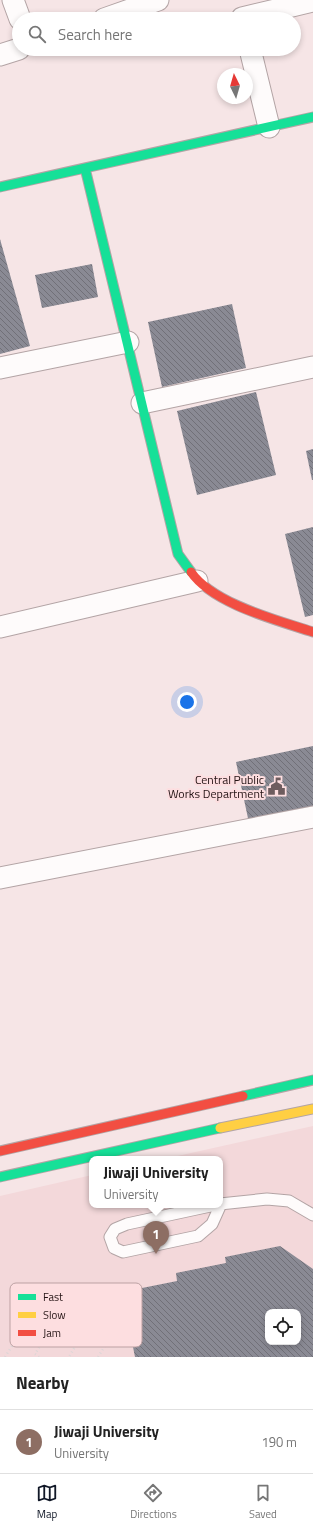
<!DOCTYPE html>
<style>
:root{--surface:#fff;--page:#f6f6f6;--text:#222;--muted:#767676;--line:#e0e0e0;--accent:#111827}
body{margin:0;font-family:"Titillium Web",sans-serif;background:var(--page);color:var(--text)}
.controls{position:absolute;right:12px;bottom:12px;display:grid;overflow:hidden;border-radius:8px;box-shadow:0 2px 6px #0003}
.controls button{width:36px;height:36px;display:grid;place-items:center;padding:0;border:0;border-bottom:1px solid var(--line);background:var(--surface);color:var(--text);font:20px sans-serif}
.compass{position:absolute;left:217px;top:68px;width:36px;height:36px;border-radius:50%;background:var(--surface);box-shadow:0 2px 6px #0003;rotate:355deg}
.you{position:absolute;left:187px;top:702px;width:14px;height:14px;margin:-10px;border:3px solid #fff;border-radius:50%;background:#1a73e8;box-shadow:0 0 0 6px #1a73e833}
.badge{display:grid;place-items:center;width:26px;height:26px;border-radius:50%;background:var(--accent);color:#fff;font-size:13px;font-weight:700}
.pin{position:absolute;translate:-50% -33px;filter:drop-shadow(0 1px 2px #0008)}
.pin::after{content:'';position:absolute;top:21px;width:14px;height:12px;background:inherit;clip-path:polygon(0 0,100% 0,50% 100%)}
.popup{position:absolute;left:89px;top:1156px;width:134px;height:52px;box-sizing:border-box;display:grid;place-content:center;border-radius:8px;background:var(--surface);filter:drop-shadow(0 1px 3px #0005);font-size:13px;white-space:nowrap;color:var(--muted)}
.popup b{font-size:15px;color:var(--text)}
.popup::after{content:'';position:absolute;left:50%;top:100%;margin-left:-8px;border:8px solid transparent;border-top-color:var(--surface)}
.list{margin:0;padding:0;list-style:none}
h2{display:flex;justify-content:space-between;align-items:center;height:52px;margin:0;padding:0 16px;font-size:17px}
h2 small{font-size:13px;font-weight:400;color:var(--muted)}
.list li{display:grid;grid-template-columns:26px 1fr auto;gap:12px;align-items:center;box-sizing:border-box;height:64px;padding:0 16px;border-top:1px solid var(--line)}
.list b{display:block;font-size:15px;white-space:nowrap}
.list p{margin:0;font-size:13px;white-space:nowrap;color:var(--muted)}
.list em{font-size:13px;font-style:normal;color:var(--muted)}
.icon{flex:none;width:22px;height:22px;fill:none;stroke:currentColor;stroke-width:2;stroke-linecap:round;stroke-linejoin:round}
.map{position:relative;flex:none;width:313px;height:1357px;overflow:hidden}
.search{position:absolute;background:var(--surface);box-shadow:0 2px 6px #0003;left:12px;right:12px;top:12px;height:44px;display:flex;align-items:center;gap:10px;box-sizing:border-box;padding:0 14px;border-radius:22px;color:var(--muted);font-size:15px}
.sheet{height:116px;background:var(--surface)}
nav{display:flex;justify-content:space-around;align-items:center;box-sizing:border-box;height:56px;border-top:1px solid var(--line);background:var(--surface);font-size:11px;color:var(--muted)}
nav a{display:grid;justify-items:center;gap:2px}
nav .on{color:var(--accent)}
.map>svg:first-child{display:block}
.built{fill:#f3d8da;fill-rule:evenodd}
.building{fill:url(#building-back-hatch);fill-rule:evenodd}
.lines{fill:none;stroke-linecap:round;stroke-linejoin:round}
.lane-casing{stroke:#b3a4a5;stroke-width:13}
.street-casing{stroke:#b3a4a5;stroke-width:23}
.fast-casing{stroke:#b3a4a5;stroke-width:11}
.slow-casing{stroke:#b3a4a5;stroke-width:11}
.jam-casing{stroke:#b3a4a5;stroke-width:11}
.path{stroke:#dcd6d6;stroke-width:2.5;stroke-dasharray:1 3;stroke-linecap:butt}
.lane{stroke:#fefbfb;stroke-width:11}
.street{stroke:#fefbfb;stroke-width:21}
.fast{stroke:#16e098;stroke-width:9}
.slow{stroke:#ffcf43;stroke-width:9}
.jam{stroke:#f24e42;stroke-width:9}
.labels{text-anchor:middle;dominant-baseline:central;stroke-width:4;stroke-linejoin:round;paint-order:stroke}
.poi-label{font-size:12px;fill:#241314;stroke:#fddee0;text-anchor:end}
.key{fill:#fddee0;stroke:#bca1a3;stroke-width:1}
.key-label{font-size:11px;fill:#241314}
</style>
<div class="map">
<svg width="313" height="1357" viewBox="0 0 313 1357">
<defs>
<pattern id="building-back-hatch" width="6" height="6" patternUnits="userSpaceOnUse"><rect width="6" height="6" fill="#8a8a94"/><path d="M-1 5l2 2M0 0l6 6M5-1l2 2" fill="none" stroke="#717078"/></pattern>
</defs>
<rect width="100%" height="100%" fill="#f6e5e6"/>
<!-- built -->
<path class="built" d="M313 1126V1357H0V1196L92 1175V1205H220V1159H164ZM268 1312H298V1342H268Z"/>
<!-- building -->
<path class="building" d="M0 239 30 346 0 354Z
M92 264 98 297 42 308 35 275Z
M232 304 246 368 162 387 148 322Z
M256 392 276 475 197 495 177 411Z
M313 449V480H312L306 451Z
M313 527V615L305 617 285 534Z
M313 746V810L249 823 236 762Z
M280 1246 313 1269V1357H135L122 1292 177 1281 176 1273 226 1263 225 1257ZM268 1312H298V1342H268Z"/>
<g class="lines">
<defs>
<path id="lane" d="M220 1204 267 1199 289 1201 313 1215
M215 1205 127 1224 115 1229 110 1237 114 1248 123 1252 198 1236 212 1224 221 1204"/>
<path id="street" d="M13 0 20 19
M242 18 313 1
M104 19 158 0
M250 49 269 127
M0 55 19 49
M0 368 128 342
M142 403 313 367
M0 627 197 581
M0 878 313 817"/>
<path id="fast" d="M85 168 178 554 191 572
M0 187 313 117
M243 1096 313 1080
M0 1177 220 1128"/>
<path id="slow" d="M220 1128 313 1109"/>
<path id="jam" d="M191 572C213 604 277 620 313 632
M0 1151 243 1096"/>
</defs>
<!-- lane casing -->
<use href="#lane" class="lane-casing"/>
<!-- street casing -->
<use href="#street" class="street-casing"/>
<!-- fast casing -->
<use href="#fast" class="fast-casing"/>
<!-- slow casing -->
<use href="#slow" class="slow-casing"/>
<!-- jam casing -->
<use href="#jam" class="jam-casing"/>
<!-- path -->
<path class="path" d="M22 1330 42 1343
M64 1338 78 1317
M5 1357 44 1296 110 1338 98 1357
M39 1357 35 1354 51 1329 76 1345 69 1357"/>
<!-- lane -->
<use href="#lane" class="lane"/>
<!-- street -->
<use href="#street" class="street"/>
<!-- fast -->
<use href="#fast" class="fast"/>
<!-- slow -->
<use href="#slow" class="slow"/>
<!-- jam -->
<use href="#jam" class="jam"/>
</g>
<!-- icons -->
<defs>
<symbol id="civic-bare" viewBox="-9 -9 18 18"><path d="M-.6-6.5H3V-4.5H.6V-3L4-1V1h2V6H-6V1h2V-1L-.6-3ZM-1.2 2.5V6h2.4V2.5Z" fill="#6e5c5e" stroke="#fddee0" stroke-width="2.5" paint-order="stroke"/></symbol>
</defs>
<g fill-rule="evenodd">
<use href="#civic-bare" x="264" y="774" width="25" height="25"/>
</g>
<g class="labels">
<!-- poi labels -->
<g class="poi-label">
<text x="264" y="779">Central Public<tspan x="264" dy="14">Works Department</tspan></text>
</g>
</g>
<!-- legend -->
<rect x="10" y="1283" width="132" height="64" rx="6" class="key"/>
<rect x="18" y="1294" width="18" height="6" fill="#16e098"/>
<rect x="18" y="1312" width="18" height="6" fill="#ffcf43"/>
<rect x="18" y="1330" width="18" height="6" fill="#f24e42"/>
<g class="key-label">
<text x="43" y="1301">Fast</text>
<text x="43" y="1319">Slow</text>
<text x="43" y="1337">Jam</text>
</g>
</svg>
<div class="controls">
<button><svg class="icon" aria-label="locate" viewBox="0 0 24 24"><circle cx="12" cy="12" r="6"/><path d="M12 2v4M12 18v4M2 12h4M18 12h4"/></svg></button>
</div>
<svg class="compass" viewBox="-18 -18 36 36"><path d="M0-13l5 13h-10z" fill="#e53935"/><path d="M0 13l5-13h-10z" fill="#767676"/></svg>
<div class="you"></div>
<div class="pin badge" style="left:156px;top:1254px;background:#8d6e63">1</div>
<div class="popup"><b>Jiwaji University</b>University</div>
<div class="search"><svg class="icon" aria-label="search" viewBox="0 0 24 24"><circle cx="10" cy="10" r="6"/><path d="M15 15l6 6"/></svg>Search here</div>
</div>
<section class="sheet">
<h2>Nearby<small></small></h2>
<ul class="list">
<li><span class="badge" style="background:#8d6e63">1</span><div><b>Jiwaji University</b><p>University</p></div><em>190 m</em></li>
</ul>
</section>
<nav>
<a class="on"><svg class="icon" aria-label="map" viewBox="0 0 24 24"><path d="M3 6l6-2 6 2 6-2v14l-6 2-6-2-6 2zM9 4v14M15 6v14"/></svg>Map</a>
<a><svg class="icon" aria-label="directions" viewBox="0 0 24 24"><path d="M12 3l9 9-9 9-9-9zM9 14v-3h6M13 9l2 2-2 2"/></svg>Directions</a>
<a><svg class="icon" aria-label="saved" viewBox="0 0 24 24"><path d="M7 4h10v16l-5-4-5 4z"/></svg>Saved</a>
</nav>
